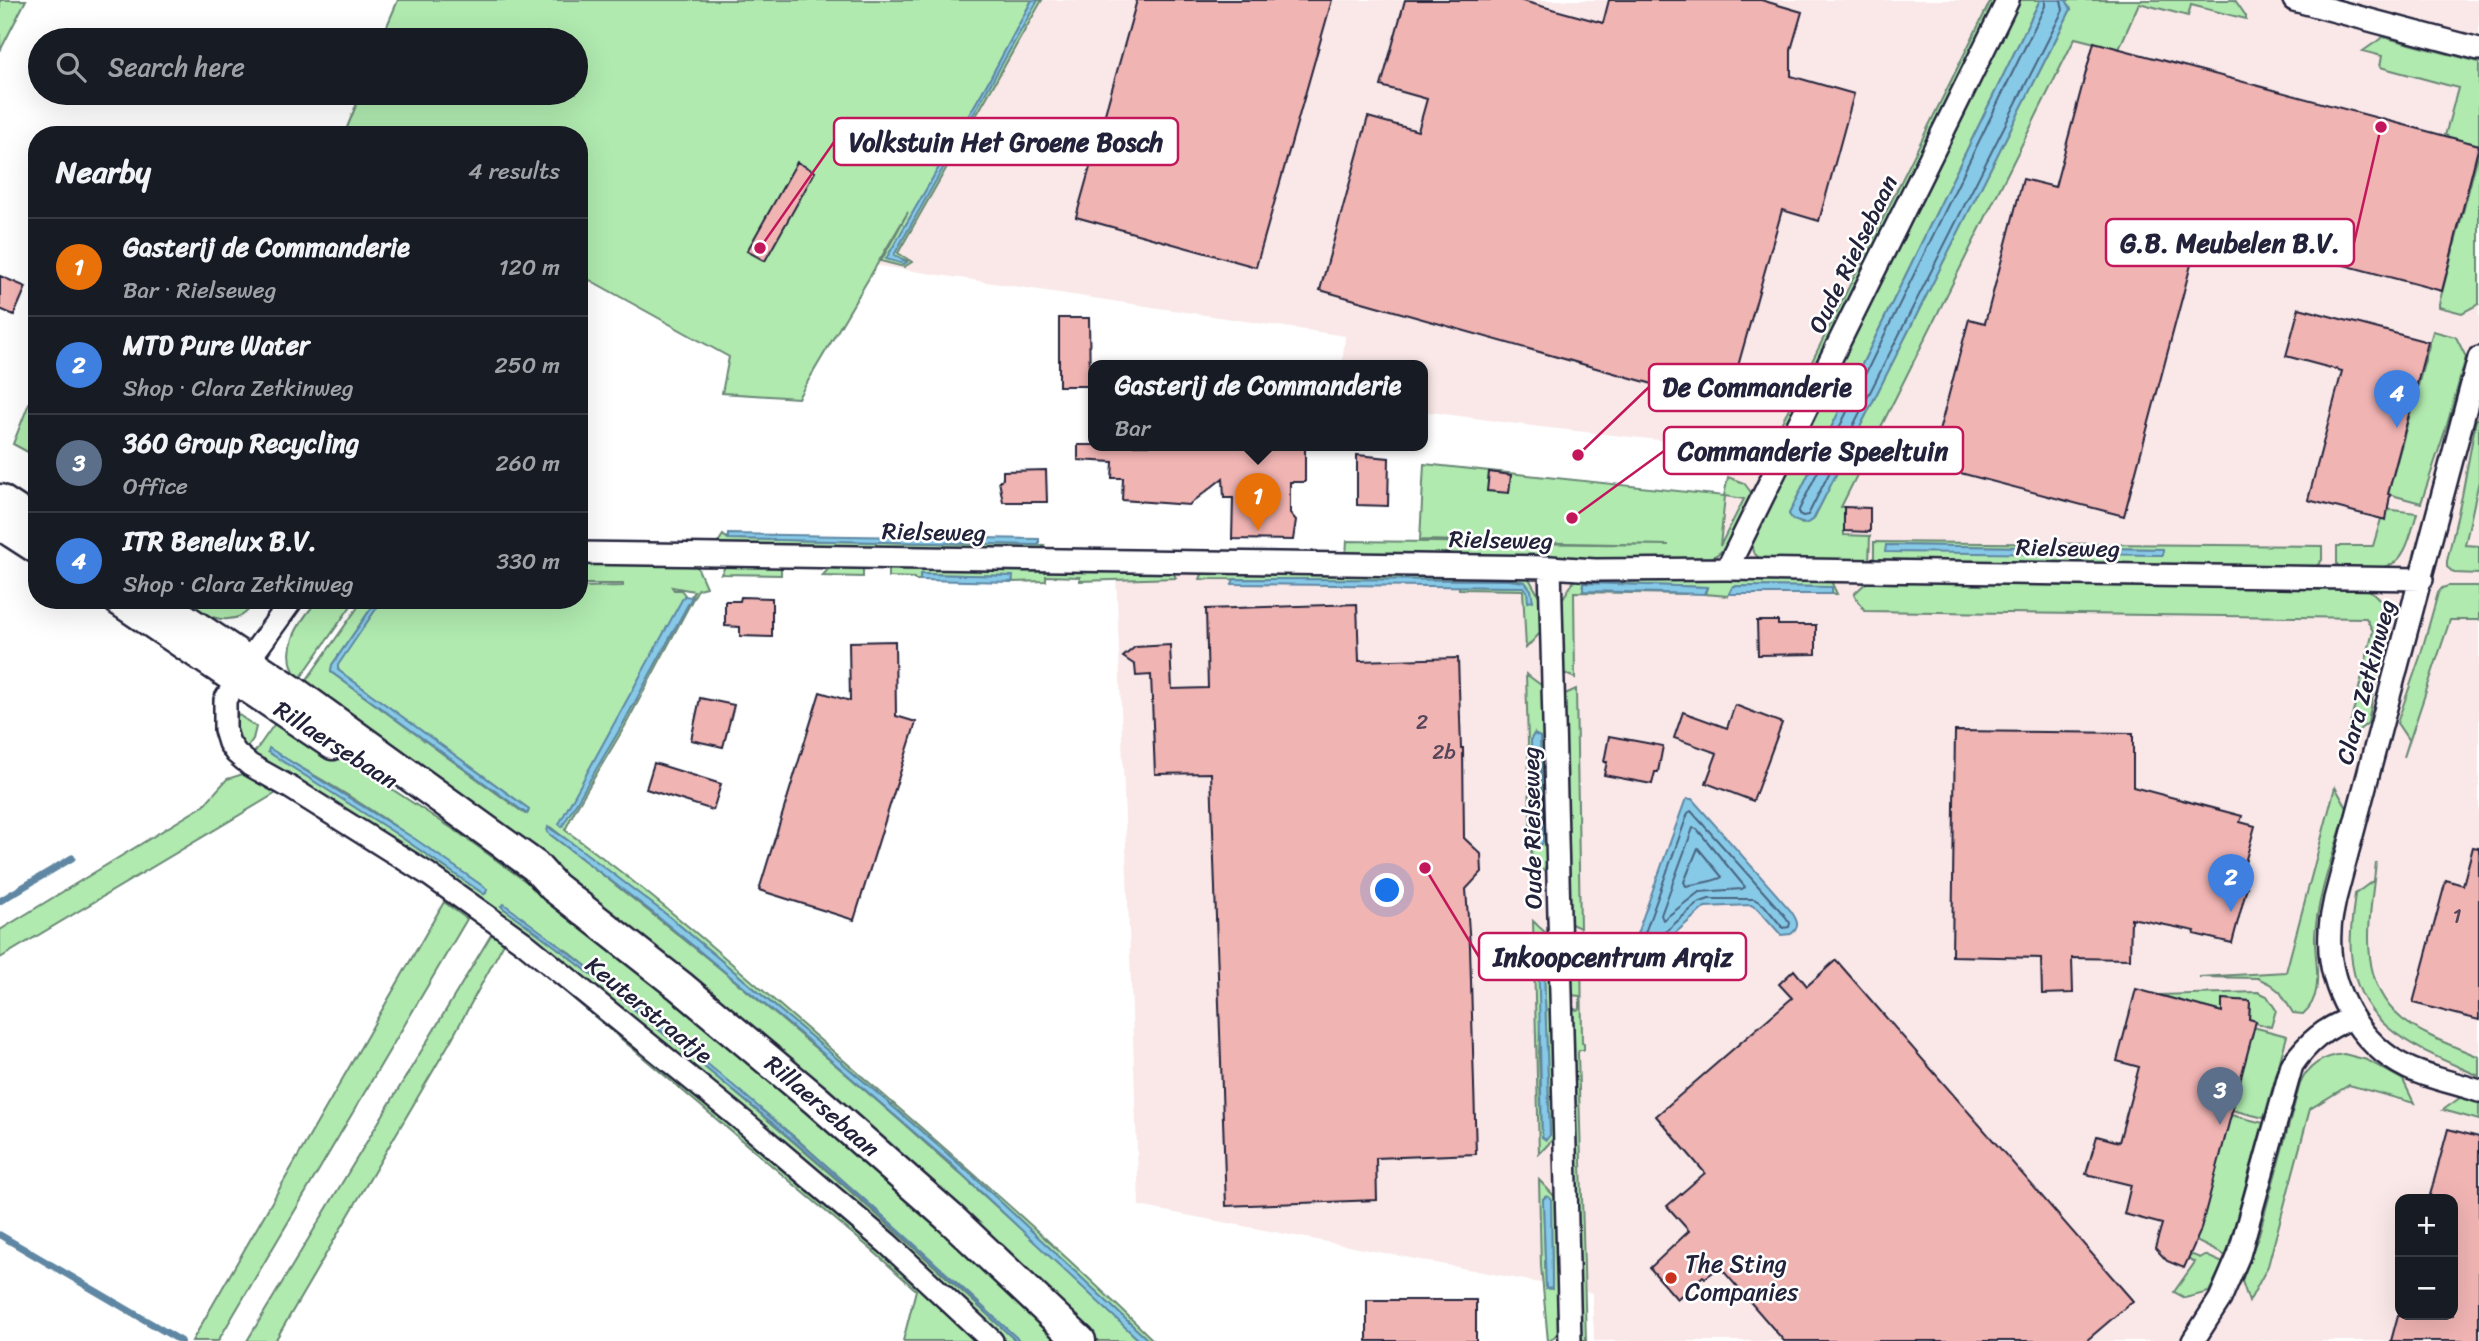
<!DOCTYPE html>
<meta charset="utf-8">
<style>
:root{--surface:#171b24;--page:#20242c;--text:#f1f3f6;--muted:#9ea1a6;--line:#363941;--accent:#d93025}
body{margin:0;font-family:Sriracha,sans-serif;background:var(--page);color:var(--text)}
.controls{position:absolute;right:21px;bottom:21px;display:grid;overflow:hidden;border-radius:14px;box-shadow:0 7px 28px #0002}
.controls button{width:63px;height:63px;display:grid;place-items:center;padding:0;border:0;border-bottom:2px solid var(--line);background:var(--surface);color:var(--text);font:35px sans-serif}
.you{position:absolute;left:1388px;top:891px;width:24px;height:24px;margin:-18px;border:5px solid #fff;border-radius:50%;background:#1a73e8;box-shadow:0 0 0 10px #1a73e833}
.badge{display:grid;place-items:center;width:46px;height:46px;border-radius:50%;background:var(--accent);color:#fff;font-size:23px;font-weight:700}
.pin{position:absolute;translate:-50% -58px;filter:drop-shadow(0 2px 4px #0008)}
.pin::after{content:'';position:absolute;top:37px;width:24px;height:21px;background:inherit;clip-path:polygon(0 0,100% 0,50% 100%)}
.popup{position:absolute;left:1088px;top:360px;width:340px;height:91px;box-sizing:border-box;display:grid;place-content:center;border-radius:14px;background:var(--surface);filter:drop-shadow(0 2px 5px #0005);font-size:23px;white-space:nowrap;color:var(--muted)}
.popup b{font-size:26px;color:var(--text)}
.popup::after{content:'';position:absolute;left:50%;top:100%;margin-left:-14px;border:14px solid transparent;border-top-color:var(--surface)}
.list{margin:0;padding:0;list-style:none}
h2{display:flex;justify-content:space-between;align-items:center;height:91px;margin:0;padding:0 28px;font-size:30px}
h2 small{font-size:23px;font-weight:400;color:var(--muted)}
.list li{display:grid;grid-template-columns:46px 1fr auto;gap:21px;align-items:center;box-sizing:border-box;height:98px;padding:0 28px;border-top:2px solid var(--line)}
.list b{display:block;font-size:26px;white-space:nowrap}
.list p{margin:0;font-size:23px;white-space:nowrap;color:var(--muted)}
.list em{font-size:23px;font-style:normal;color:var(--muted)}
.icon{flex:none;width:38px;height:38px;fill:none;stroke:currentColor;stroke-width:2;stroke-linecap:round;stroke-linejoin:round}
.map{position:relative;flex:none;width:2479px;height:1341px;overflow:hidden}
.search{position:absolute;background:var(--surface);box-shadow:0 7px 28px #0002;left:28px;top:28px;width:560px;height:77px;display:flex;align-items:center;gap:18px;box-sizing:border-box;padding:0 24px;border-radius:38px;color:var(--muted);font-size:26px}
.panel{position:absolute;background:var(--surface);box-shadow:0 7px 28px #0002;left:28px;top:126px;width:560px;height:483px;border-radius:28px}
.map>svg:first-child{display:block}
.built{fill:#fae8e8;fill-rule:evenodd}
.green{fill:#b0eaaf;stroke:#698675;stroke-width:2;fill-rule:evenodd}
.water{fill:#87cae8;stroke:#5f87a3;stroke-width:2}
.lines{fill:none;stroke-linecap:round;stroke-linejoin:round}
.shore{stroke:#4a6580;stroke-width:2}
.stream{stroke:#5f87a3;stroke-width:7}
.building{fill:#f0b4b3;stroke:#22223b;stroke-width:2}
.street-casing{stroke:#22223b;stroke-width:26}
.secondary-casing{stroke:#22223b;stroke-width:35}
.street{stroke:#fff;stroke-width:21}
.secondary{stroke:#fff;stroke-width:30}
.poi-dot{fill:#c8321e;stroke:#fff;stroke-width:2.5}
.labels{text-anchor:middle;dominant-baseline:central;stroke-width:5;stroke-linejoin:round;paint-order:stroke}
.number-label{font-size:21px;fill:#564659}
.street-label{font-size:24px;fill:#22223b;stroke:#fff}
.poi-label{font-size:24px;fill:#22223b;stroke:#fff;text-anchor:start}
.leader{fill:none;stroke:#c2185b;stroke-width:2.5}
.callout-dot{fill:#c2185b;stroke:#fff;stroke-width:2.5}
.callout{fill:#fff;stroke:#c2185b;stroke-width:2.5}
.callout-label{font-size:26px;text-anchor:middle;font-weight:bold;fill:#22223b}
</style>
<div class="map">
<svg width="2479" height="1341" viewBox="0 0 2479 1341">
<rect width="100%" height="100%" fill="#fff"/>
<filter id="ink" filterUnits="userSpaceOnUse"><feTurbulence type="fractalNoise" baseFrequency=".0143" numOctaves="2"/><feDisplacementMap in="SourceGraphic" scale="14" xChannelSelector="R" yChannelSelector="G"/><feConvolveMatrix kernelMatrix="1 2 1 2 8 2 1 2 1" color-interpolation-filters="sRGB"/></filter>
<g filter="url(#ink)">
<!-- built -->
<path class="built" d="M1000 0H2479V1341H1594L1592 1293 1139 1206 1116 571 1713 583 1731 448 1540 427 1423 411 1422 365H1342L1345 336 847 261ZM2400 1199H2453V1315H2400Z"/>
<!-- green -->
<path class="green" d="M0 0H26L0 51Z
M398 0H1032L991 77 887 258 904 264 907 261 893 255 1038 0H1042L898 253 912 262 904 267 881 261 908 212 798 398 722 393 729 357 579 274V135H344L361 93H576V40H381Z
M1991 0H2000L1792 422 1782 425 1781 424Z
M2015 0H2040L1789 514 1791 517 1802 524 1813 520 2059 33 2071 9 2066 0H2235L2246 16V19L2191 5 2188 16 2139 3 2119 49 2075 38 1841 507H1844V535L1870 536 1869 563 1760 559 1753 552 1751 543Z
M2383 37 2479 62V145L2445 136 2458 88 2380 67 2382 56 2363 51Z
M2479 151V304L2462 313 2439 307V304Z
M2433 331 2456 337 2466 357 2447 425 2421 503 2388 494Z
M37 383V457L13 444Z
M2479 418V481L2465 545 2479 546V574L2454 573 2447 567V561L2462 496 2476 420Z
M1773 441 1778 450C1764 468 1753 467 1731 465L1734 446 1768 450Z
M1424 464 1724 496 1728 477 1744 483 1753 495C1741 519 1734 551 1706 560L1346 555 1347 541 1669 545 1420 540ZM1725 496 1744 499 1720 546Z
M2384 509 2417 513C2401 571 2398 569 2340 568L2337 564V546H2373Z
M723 535 728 539 1044 545 1040 551 715 547Z
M1874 542 2322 546V560L2315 568 1874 563ZM1886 545 2162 549 2163 555 1886 546Z
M579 563 696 564 706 587 698 589 625 726 576 808 565 830C657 896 741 972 827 1046 938 1142 1049 1238 1154 1341H1149L974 1177 861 1079 671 918 550 827 547 832C754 990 952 1160 1140 1341H1098L1072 1315 303 685 363 600H377L332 665 331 672 525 814 528 813 529 809 339 671 337 665 382 600H579V587L623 586V584H579ZM672 587 694 591 623 724 561 826 562 821 685 595 681 590H674Z
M726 565H781V575L721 574Z
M831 566H863V577L822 576Z
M888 567 1172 570 1176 578 1080 581V577L1046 576V581L1013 582 1012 576 921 574 920 580H915L914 578 888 577Z
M1204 570 1527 575 1540 598 1543 630 1526 648 1523 590 1459 589V586L1524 587 1533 601 1525 582 1508 580 1200 579Z
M1578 575 1830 579 1837 594H1832L1831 587 1733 586 1728 596 1705 594 1707 588 1705 587 1583 583V591L1687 594 1574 592 1575 678 1563 673 1561 601Z
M1869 580 2365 588C2379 595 2386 605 2387 621L2368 723 2350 737H2347L2373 631 2366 618 1865 611 1854 594Z
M2448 586H2479V620H2450L2404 757 2409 741 2397 723 2420 657 2438 593 2442 588Z
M177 600H258C253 605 247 613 241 616 219 626 196 610 177 600Z
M318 600H355L299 680C278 651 298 623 318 600Z
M1526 674 1545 688 1549 864 1532 881ZM1534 734 1543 825 1542 844 1533 842 1531 739Z
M1576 689 1580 928 1569 923 1563 695Z
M236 713 256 727 253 739 245 750 236 735Z
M280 716 459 833 572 915 878 1169 1064 1341H1020L797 1139 569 952 503 908C563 950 619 997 675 1043 792 1138 905 1238 1016 1341H1000L738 1111 252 756ZM268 750C345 789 416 840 486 889V893L484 894 395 833Z
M246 773 283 789 0 958V930L203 806 227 779Z
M2335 787 2347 808C2336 847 2317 896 2315 936 2314 962 2326 994 2303 1014L2293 1013 2280 992 2270 984 2258 978 2199 977 2286 972Z
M2376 862C2371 915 2354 980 2402 1019 2424 1036 2454 1046 2479 1057V1076C2420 1049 2356 1029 2351 953 2349 934 2353 913 2355 894L2374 880Z
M444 902 467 919 218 1341H192Z
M1533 921 1551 938 1556 1136 1539 1154ZM1543 944 1550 1135 1542 1137 1539 1055Z
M491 935 504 936 570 984 985 1341H903L916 1290 873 1251 505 941 450 1042 275 1341H247Z
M1581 937 1582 1043 1584 1044V1050H1579L1578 1053 1586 1341H1579L1571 1008 1577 1010 1580 1008V996L1570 995 1569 943Z
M2258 992 2267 996 2276 1010 2271 1027 2249 1021 2250 1001 2223 999 2222 1012 2159 995Z
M2249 1026 2287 1036 2264 1118 2232 1110Z
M2344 1054 2367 1060 2403 1080 2414 1103 2349 1085 2310 1109 2268 1266 2249 1302 2242 1281 2259 1234 2300 1084C2308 1065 2324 1056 2344 1054Z
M2461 1097 2479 1102V1120L2443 1110Z
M2231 1115 2263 1123 2226 1256 2196 1241Z
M1539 1180 1557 1199 1561 1330 1550 1341H1548L1541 1266ZM1545 1197 1551 1199 1552 1289 1546 1288 1543 1199Z
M2190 1254 2200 1258 2205 1255 2223 1263 2209 1292 2185 1298 2174 1292 2195 1262 2188 1258Z"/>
<!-- water -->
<path class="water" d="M1032 0H1038L894 255 907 262 904 264 886 259 991 77Z
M2040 0H2066L2071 9 1813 520 1805 524 1793 520 1789 514Z
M728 534 1039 539V545L728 539Z
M1886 545 2163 549V555L1885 552Z
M920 574 1013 576 1012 582 920 580Z
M1234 579 1508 580 1525 582 1531 590 1533 601 1528 602 1527 591 1524 587 1232 584Z
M1583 583 1707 587 1704 594 1583 591Z
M1733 586 1832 587V594H1729Z
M684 596 692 597 623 724 562 827 559 824Z
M377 600H382L338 665V670L529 809 527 814 331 672 332 665Z
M1534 734 1540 737 1543 842 1539 847 1535 846 1533 842 1531 739Z
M269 748 415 839 487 889 486 893 484 894 395 833 268 752Z
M1688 799H1692L1791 911C1797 920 1801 927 1791 934L1781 935 1759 910 1751 905 1705 907 1633 970H1627L1625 967 1685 801Z
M548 827 579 848 671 918 861 1079 974 1177 1149 1341H1140L951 1164 797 1031 652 912 547 832Z
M504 904C686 1038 855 1188 1020 1341H1016C914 1243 806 1149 696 1060 633 1008 570 955 503 908L501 906Z
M1540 942 1543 944 1550 1135 1546 1140 1542 1137 1538 944Z
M1547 1196 1551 1199 1552 1288 1546 1289 1543 1199Z"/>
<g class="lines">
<!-- shore -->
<path class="shore" d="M2045 0V6L1799 510V514L1803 516 1808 515 2053 30 2063 10 2061 0
M1691 811 1785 916 1790 923 1789 927 1783 928 1764 905 1754 899H1709L1698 903 1647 948H1642L1641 944 1688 813Z
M1693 828 1697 829 1745 887 1742 889 1699 892 1663 920 1661 915Z
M1698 848 1722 877C1717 881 1695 884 1686 886L1684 882Z"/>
<!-- stream -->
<path class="stream" d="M0 901 72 858
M0 1235 181 1341"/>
</g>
<!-- building -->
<path class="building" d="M1137 0H1332L1256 267 1076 217Z
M1405 0H1519L1603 23 1609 0H1761L1802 12 1791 50V76L1854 94 1819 221 1782 210 1727 405 1320 290 1368 117 1418 131 1427 99 1381 86Z
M2094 42 2479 145 2442 291 2201 227 2124 516 1930 465 1969 319 1985 323 2023 179 2055 187Z
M797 162 815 172 765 261 747 251Z
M0 276 26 287 14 315 0 309Z
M2299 308 2428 342 2388 494 2390 495 2386 520 2308 500 2342 371 2286 356Z
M1059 318H1089L1090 386H1059Z
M1078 445H1305V482H1290V513L1296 520 1293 540 1232 539 1233 498H1224L1223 478 1189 505 1122 500 1123 478H1112L1113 462 1078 460Z
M1357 455 1389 458 1388 506 1357 505Z
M1046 470 1047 502H1003L999 481 1003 479V471Z
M1489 472 1511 475 1509 493 1487 491Z
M1844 507 1870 508V532L1844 531Z
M741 597 772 598V637L740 636V627L725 626V601H740Z
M1357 604 1359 661 1458 658 1461 748H1463L1464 838 1481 854 1482 872 1466 889 1470 946 1476 1154 1376 1158 1377 1200 1226 1206 1211 773 1155 774 1151 675 1136 676 1135 665 1123 657 1135 647 1170 645 1172 689 1208 688 1206 609Z
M1757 621H1778V625H1816V654L1758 655Z
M895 641 896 716 916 722 854 920 759 890 820 692 850 701 849 642Z
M700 698 734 705 723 747 691 740Z
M1735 705 1782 723 1753 801 1706 783 1717 753 1674 738 1683 712 1727 728Z
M1955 731 2133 733V787L2242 816 2240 822 2255 826 2239 885 2247 887 2232 943 2194 934 2195 931 2131 918 2130 959 2072 958 2073 993 2042 994 2041 958 1952 956Z
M1609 736 1663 746 1658 772H1655L1652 784 1604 775 1607 762H1604Z
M654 763 721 784 713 810 646 789Z
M2473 847 2479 848V1020L2413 1003 2446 880 2463 885Z
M1836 960 2133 1301 2086 1341H1784L1720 1267 1705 1278 1703 1276 1677 1299 1650 1268 1689 1231 1667 1206 1705 1173 1656 1116 1792 998 1779 984 1794 970 1807 986Z
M2136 989 2222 1012V999L2250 1001 2249 1019 2256 1021 2200 1232 2184 1268 2167 1261 2155 1248 2162 1224 2124 1214 2131 1185 2086 1174 2097 1136 2119 1142 2139 1067 2117 1061Z
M2448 1129 2479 1137V1341H2391L2398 1315H2453V1199H2429Z
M1367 1300H1476V1341H1367Z"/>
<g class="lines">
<defs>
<path id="street" d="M2294 0 2479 49
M2479 358 2335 899C2333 910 2330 921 2330 931 2326 986 2358 1044 2408 1068 2429 1078 2456 1083 2479 1091
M579 553 1550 567 1595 570 1727 569 2422 579
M1550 567 1570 1341
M1727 569 2008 0
M292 600 248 661 225 700V730L229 743 236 753 250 765 291 788 428 874 523 942 743 1121 888 1244 992 1341
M2193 1341 2220 1299 2239 1255 2292 1065C2308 1042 2325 1028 2352 1018"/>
<g id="secondary">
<path d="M0 500 37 524"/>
<path d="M0 524 37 548"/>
<path d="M119 600 333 744"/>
<path id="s1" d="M156 600 294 692 535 866 554 887 680 986 816 1100 949 1217 1080 1341"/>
</g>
</defs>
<!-- street casing -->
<use href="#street" class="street-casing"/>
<!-- secondary casing -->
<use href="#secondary" class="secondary-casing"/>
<!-- street -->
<use href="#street" class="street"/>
<!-- secondary -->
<use href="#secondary" class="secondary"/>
</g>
</g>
<!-- markers -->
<circle class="poi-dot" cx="1671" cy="1278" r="7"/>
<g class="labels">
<!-- number labels -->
<g class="number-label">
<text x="1422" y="722">2</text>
<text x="1444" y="752">2b</text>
<text x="2457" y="916">1</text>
</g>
<!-- street labels -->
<g class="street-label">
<text transform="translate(1853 254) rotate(-64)">Oude Rielsebaan</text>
<text transform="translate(934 532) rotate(1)">Rielseweg</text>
<text transform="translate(1501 540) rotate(1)">Rielseweg</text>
<text transform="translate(2068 548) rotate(1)">Rielseweg</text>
<text transform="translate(2366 682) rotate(-75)">Clara Zetkinweg</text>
<text transform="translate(336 745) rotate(33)">Rillaersebaan</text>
<text transform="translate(1532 828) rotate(-91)">Oude Rielseweg</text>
<text transform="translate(649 1010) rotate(39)">Keuterstraatje</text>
<text stroke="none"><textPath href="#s1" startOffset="838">Rillaersebaan</textPath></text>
</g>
<!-- poi labels -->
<g class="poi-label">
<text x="1685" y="1264">The Sting<tspan x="1685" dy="28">Companies</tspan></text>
</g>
</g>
<!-- callouts -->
<path class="leader" d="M760 248L834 142M2381 127L2354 243M1578 455L1649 387M1572 518L1664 451M1425 868L1479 957"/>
<g class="callout-dot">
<circle cx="760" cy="248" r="7"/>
<circle cx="2381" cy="127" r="7"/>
<circle cx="1578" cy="455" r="7"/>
<circle cx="1572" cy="518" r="7"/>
<circle cx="1425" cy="868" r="7"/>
</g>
<g class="callout">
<rect x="834" y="118" width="344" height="47" rx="7"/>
<rect x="2106" y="219" width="248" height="47" rx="7"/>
<rect x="1649" y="364" width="217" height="47" rx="7"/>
<rect x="1664" y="427" width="299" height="47" rx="7"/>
<rect x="1479" y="933" width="267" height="47" rx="7"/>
</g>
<g class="callout-label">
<text x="1006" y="151">Volkstuin Het Groene Bosch</text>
<text x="2230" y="252">G.B. Meubelen B.V.</text>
<text x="1757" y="396">De Commanderie</text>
<text x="1813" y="460">Commanderie Speeltuin</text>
<text x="1613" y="966">Inkoopcentrum Arqiz</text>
</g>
</svg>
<div class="controls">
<button>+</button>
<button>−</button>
</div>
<div class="you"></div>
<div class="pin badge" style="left:1258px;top:531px;background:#e8710a">1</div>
<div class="popup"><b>Gasterij de Commanderie</b>Bar</div>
<div class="pin badge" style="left:2231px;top:912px;background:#3f7fe0">2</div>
<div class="pin badge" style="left:2220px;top:1125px;background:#5c6f8a">3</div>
<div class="pin badge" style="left:2397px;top:428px;background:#3f7fe0">4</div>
<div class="search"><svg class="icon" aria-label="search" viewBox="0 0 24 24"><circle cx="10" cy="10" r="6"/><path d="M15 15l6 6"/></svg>Search here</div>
<section class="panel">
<h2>Nearby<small>4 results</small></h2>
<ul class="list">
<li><span class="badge" style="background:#e8710a">1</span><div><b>Gasterij de Commanderie</b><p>Bar · Rielseweg</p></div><em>120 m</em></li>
<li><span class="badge" style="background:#3f7fe0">2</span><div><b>MTD Pure Water</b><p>Shop · Clara Zetkinweg</p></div><em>250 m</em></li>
<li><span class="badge" style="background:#5c6f8a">3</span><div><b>360 Group Recycling</b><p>Office</p></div><em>260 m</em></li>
<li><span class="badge" style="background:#3f7fe0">4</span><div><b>ITR Benelux B.V.</b><p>Shop · Clara Zetkinweg</p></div><em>330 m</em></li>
</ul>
</section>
</div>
